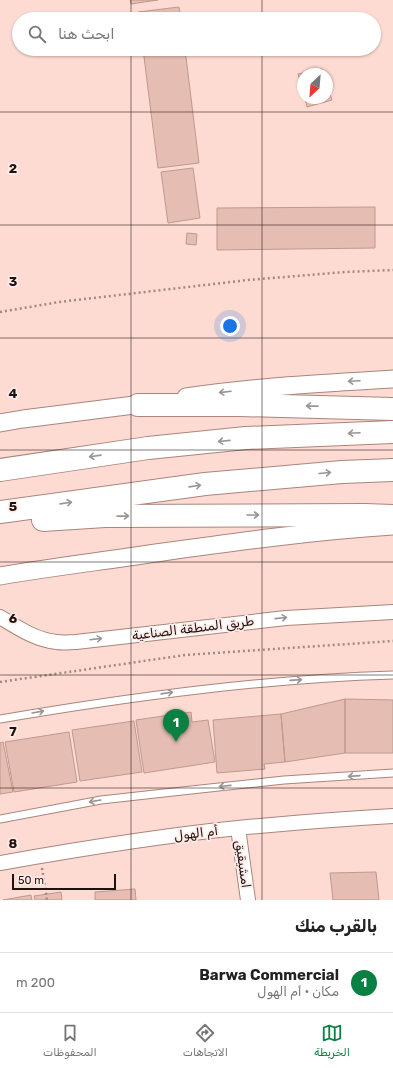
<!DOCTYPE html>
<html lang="ar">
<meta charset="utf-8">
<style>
:root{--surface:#fff;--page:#f6f6f6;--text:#222;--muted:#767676;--line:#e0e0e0;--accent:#0b8043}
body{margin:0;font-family:Rubik,Cairo,sans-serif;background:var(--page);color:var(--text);direction:rtl}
.compass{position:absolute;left:297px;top:68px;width:36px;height:36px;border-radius:50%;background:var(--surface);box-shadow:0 1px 3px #0004;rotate:206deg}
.scale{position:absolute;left:12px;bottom:10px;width:104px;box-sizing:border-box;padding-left:4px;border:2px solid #1f110e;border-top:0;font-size:11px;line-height:14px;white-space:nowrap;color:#1f110e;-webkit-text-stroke:3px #feece8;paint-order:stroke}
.you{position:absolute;left:230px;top:326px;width:14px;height:14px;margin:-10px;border:3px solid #fff;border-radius:50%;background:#1a73e8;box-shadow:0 0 0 6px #1a73e833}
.badge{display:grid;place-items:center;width:26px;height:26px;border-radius:50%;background:var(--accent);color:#fff;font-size:13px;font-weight:700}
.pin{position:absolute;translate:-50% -33px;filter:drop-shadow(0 1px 2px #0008)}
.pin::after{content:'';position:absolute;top:21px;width:14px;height:12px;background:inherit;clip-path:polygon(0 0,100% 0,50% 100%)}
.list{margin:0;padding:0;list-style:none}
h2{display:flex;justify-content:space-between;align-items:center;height:52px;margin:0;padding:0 16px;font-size:17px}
h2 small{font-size:13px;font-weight:400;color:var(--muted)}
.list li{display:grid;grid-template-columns:26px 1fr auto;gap:12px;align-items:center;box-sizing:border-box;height:60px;padding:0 16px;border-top:1px solid var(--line)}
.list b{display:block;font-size:15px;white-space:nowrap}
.list p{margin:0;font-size:13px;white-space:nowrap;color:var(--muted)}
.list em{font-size:13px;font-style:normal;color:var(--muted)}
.icon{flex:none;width:22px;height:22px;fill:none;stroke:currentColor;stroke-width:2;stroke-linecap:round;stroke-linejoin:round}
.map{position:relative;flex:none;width:393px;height:900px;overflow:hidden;direction:ltr}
.search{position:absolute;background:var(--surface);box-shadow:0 1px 3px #0004;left:12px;right:12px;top:12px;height:44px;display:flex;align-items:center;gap:10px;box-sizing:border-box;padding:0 14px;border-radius:22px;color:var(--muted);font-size:15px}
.sheet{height:112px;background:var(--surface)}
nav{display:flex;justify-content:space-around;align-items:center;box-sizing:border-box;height:56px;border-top:1px solid var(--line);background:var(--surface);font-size:11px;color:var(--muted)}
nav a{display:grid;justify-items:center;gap:2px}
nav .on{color:var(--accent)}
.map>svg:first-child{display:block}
.building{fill:#e6bdb3;stroke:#bf988f}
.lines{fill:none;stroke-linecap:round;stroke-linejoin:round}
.service-casing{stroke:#ab857b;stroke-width:9}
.minor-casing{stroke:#ab857b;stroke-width:16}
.tertiary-casing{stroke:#ab857b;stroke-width:19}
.trunk-casing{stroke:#ab857b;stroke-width:24}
.path{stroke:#a38982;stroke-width:2.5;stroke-dasharray:2 3;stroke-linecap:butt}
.service{stroke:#fff;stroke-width:7}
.minor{stroke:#fff;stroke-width:14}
.tertiary{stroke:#fff;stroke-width:17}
.trunk{stroke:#fff;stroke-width:22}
.oneway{stroke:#9a9493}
.grid{fill:none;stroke:#1f110e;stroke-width:1;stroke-opacity:0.55}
.labels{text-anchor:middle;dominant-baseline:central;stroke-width:3.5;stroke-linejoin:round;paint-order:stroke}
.street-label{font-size:13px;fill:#1f110e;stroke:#feece8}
.grid-label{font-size:13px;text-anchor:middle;font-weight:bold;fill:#1f110e;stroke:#feece8;stroke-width:3.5;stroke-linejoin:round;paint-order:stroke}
</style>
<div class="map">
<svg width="393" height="900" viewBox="0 0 393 900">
<rect width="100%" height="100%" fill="#fddbd2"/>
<!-- building -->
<path class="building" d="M130 0H158L131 4Z
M179 7 181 19H139L138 12Z
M143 49H185L199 163 158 168Z
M322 69 324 74H303V92L298 74Z
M327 85 332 100 307 107 305 98H327Z
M193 168 200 218 168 223 161 172Z
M375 207V248L217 250V208Z
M187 233 197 234 196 245 186 244Z
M345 699V753L285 762 281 714Z
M345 699 393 700V753H345Z
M191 712 192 722 208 720 215 762 144 773 136 720Z
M281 714 285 762 264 764 265 769 217 773 213 720Z
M134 721 142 772 80 781 72 730Z
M69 732 77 782 14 792 5 742Z
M3 742 13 792 0 794V743Z
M376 872 379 900H333L330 873Z
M135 889 136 900H95V892Z
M61 892 62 900H35L34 896Z
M31 895 32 900H3Z"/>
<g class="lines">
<defs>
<path id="service" d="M0 719C130 697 261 679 393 675
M0 819 101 800 182 791 284 780 393 773"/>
<path id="minor" d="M0 617C18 628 36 640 57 642 63 643 70 642 76 642L286 618 393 612
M238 828 248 900
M0 863C79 849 158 836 238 828 290 823 341 819 393 816"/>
<path id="tertiary" d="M186 397C254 387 324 383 393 379
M0 423 23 419 150 403
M0 576C52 567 104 561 156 553 234 542 314 531 393 526"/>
<path id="trunk" d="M138 405H240L393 409
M0 470 148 448 246 438 393 432
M0 512 205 484 342 472 393 470
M43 520 105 516 365 515 393 516"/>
</defs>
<!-- service casing -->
<use href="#service" class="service-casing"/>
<!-- minor casing -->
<use href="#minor" class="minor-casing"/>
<!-- tertiary casing -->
<use href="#tertiary" class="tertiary-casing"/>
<!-- trunk casing -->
<use href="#trunk" class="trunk-casing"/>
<!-- path -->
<path class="path" d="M0 312 59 302 248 280 345 272 393 270
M0 682 185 655 393 641
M42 868 47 900"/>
<!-- service -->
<use href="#service" class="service"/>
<!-- minor -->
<use href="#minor" class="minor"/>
<!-- tertiary -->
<use href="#tertiary" class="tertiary"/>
<!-- trunk -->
<use href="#trunk" class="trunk"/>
</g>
<!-- one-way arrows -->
<defs><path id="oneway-shaft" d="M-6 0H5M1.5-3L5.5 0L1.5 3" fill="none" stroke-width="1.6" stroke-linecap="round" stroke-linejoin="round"/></defs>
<g class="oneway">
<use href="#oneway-shaft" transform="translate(354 381) rotate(177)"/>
<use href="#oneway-shaft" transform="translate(225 392) rotate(173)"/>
<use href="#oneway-shaft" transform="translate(312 406) rotate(-179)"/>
<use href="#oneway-shaft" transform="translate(354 433) rotate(177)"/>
<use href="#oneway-shaft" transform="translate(224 441) rotate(174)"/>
<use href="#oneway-shaft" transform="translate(95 456) rotate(172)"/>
<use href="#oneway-shaft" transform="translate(325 473) rotate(-5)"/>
<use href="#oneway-shaft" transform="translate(195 486) rotate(-8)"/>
<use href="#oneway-shaft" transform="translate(66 503) rotate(-8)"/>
<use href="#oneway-shaft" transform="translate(253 515)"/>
<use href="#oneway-shaft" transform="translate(123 516) rotate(-1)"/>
<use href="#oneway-shaft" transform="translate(281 618) rotate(-6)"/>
<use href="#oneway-shaft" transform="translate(96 639) rotate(-7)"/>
<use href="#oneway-shaft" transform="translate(296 680) rotate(-4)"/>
<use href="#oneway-shaft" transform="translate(167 693) rotate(-8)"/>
<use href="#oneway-shaft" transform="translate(38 712) rotate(-10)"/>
<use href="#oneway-shaft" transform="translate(354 776) rotate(176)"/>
<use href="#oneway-shaft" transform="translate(225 786) rotate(174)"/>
<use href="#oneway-shaft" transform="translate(95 801) rotate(170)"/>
</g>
<!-- grid -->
<path class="grid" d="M131 0V19M262 0V19M131 49V900M262 49V900M0 112H393M0 225H393M0 338H393M0 450H393M0 562H393M0 675H393M0 788H393"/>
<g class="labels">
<!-- street labels -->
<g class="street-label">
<text transform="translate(193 628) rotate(-7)">طريق المنطقة الصناعية</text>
<text transform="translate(196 833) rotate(-7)">أم الهول</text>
<text transform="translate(243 864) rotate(82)">امشيقيق</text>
</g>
</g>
<g class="grid-label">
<text x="13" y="173">2</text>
<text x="13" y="286">3</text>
<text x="13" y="398">4</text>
<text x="13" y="511">5</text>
<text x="13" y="623">6</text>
<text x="13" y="736">7</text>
<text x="13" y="848">8</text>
</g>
</svg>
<svg class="compass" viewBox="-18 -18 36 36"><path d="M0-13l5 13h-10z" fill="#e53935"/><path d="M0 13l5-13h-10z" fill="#767676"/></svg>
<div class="scale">50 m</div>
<div class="you"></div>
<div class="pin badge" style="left:176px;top:742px">1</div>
<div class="search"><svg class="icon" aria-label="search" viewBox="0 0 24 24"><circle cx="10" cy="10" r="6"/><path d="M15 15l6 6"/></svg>ابحث هنا</div>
</div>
<section class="sheet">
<h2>بالقرب منك<small></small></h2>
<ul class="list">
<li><span class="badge">1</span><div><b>Barwa Commercial</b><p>مكان · أم الهول</p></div><em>200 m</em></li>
</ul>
</section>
<nav>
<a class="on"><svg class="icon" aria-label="map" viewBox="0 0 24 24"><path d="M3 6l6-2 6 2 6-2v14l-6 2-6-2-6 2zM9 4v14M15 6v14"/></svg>الخريطة</a>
<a><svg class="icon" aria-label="directions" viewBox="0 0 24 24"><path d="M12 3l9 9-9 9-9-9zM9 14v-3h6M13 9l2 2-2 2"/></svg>الاتجاهات</a>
<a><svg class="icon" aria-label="saved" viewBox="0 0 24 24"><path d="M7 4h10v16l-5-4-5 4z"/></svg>المحفوظات</a>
</nav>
